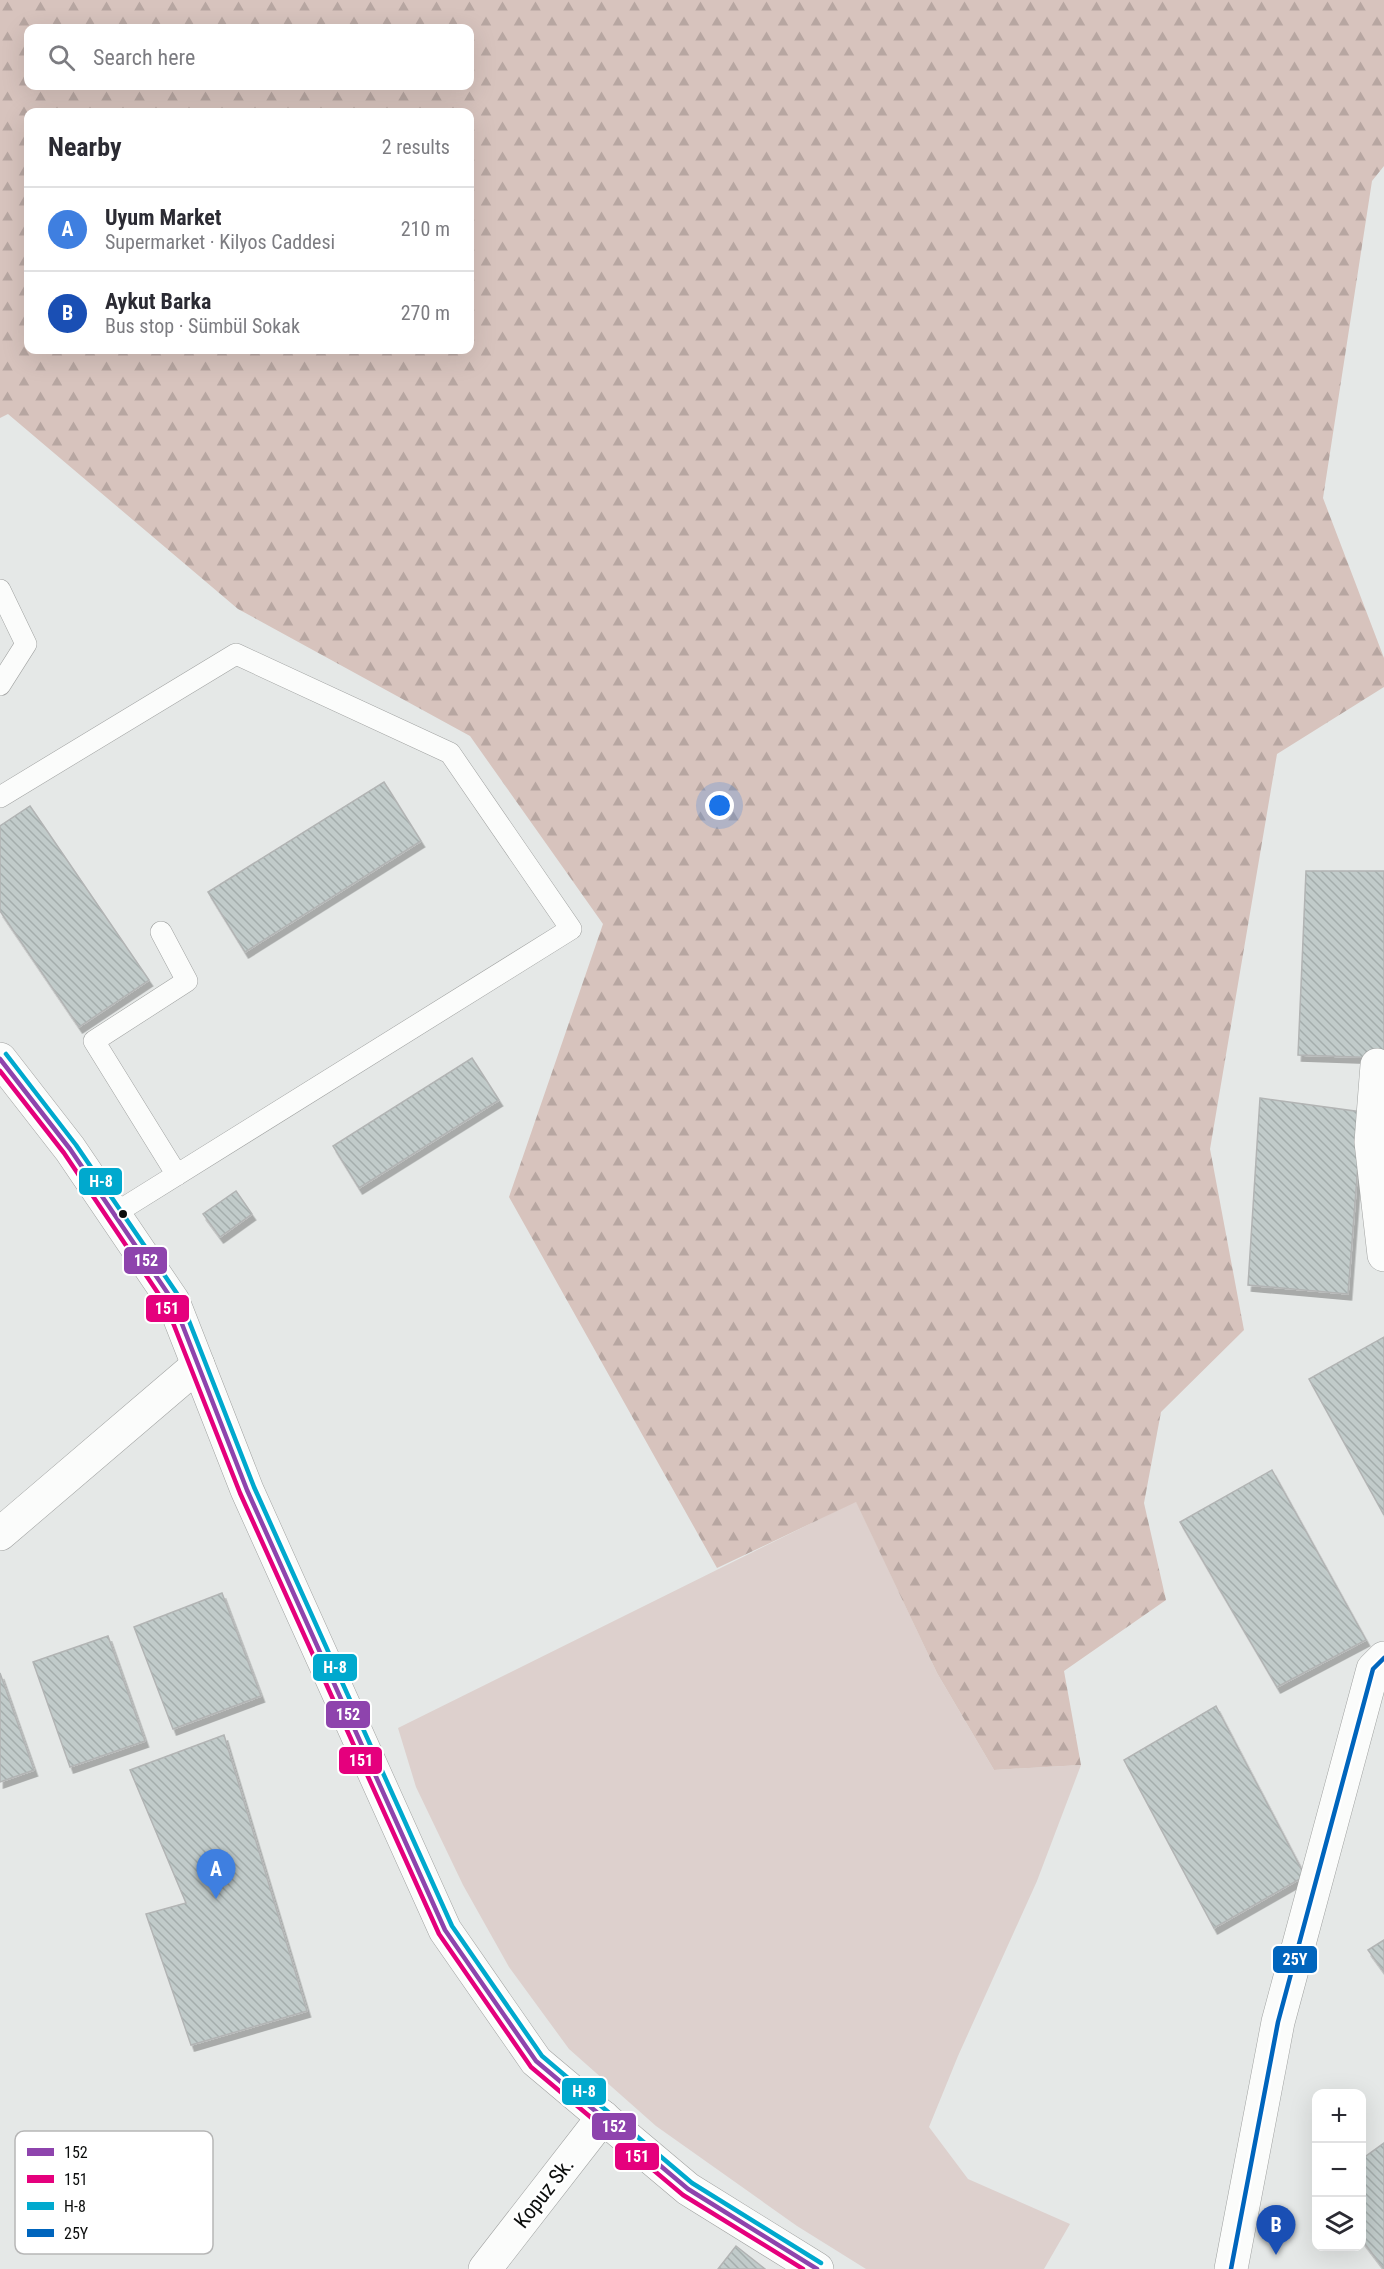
<!DOCTYPE html>
<meta charset="utf-8">
<style>
:root{--surface:#fff;--page:#f7f7f7;--text:#2b2b33;--muted:#7c7c81;--line:#e1e1e2;--accent:#111827}
body{margin:0;font-family:"Roboto Condensed",sans-serif;background:var(--page);color:var(--text)}
.controls{position:absolute;right:18px;bottom:18px;display:grid;overflow:hidden;border-radius:12px;box-shadow:0 6px 24px #0002}
.controls button{width:54px;height:54px;display:grid;place-items:center;padding:0;border:0;border-bottom:2px solid var(--line);background:var(--surface);color:var(--text);font:30px sans-serif}
.you{position:absolute;left:720px;top:806px;width:21px;height:21px;margin:-15px;border:4px solid #fff;border-radius:50%;background:#1a73e8;box-shadow:0 0 0 9px #1a73e833}
.badge{display:grid;place-items:center;width:39px;height:39px;border-radius:50%;background:var(--accent);color:#fff;font-size:20px;font-weight:700}
.pin{position:absolute;translate:-50% -50px;filter:drop-shadow(0 2px 3px #0008)}
.pin::after{content:'';position:absolute;top:32px;width:21px;height:18px;background:inherit;clip-path:polygon(0 0,100% 0,50% 100%)}
.list{margin:0;padding:0;list-style:none}
h2{display:flex;justify-content:space-between;align-items:center;height:78px;margin:0;padding:0 24px;font-size:26px}
h2 small{font-size:20px;font-weight:400;color:var(--muted)}
.list li{display:grid;grid-template-columns:39px 1fr auto;gap:18px;align-items:center;box-sizing:border-box;height:84px;padding:0 24px;border-top:2px solid var(--line)}
.list b{display:block;font-size:22px;white-space:nowrap}
.list p{margin:0;font-size:20px;white-space:nowrap;color:var(--muted)}
.list em{font-size:20px;font-style:normal;color:var(--muted)}
.icon{flex:none;width:33px;height:33px;fill:none;stroke:currentColor;stroke-width:2;stroke-linecap:round;stroke-linejoin:round}
.map{position:relative;flex:none;width:1384px;height:2269px;overflow:hidden}
.search{position:absolute;background:var(--surface);box-shadow:0 6px 24px #0002;left:24px;top:24px;width:450px;height:66px;display:flex;align-items:center;gap:15px;box-sizing:border-box;padding:0 21px;border-radius:12px;color:var(--muted);font-size:22px}
.panel{position:absolute;background:var(--surface);box-shadow:0 6px 24px #0002;left:24px;top:108px;width:450px;height:246px;border-radius:12px}
.map>svg:first-child{display:block}
.grass{fill:#ddd0cd}
.forest{fill:url(#forest-firs);fill-rule:evenodd}
.building{fill:url(#building-back-hatch);stroke:#b2b4b4;stroke-width:1.5;filter:url(#shadow)}
.lines{fill:none;stroke-linecap:round;stroke-linejoin:round}
.service-casing{stroke:#a0a2a1;stroke-width:22}
.minor-casing{stroke:#a0a2a1;stroke-width:34}
.tertiary-casing{stroke:#a0a2a1;stroke-width:34}
.service{stroke:#fbfcfb;stroke-width:21}
.minor{stroke:#fbfcfb;stroke-width:33}
.tertiary{stroke:#fbfcfb;stroke-width:33}
.bus-1-casing{stroke:#fff;stroke-width:9}
.bus-2-casing{stroke:#fff;stroke-width:9}
.bus-3-casing{stroke:#fff;stroke-width:9}
.bus-4-casing{stroke:#fff;stroke-width:9}
.bus-1{stroke:#8e44ad;stroke-width:4.5}
.bus-2{stroke:#e5007d;stroke-width:4.5}
.bus-3{stroke:#00a9ce;stroke-width:4.5}
.bus-4{stroke:#0065bd;stroke-width:4.5}
.bus-dot{fill:#0b0d0c;stroke:#fff;stroke-width:2}
.labels{text-anchor:middle;dominant-baseline:central;stroke-width:5;stroke-linejoin:round;paint-order:stroke}
.street-label{font-size:21px;fill:#0b0d0c;stroke:#fff}
.key{fill:#fff;stroke:#b6b6b6;stroke-width:1.5}
.key-label{font-size:16px;fill:#0b0d0c}
.line-badge{stroke:#fff;stroke-width:2}
.badge-label{font-size:16px;text-anchor:middle;font-weight:bold;fill:#fff}
</style>
<div class="map">
<svg width="1384" height="2269" viewBox="0 0 1384 2269">
<defs>
<pattern id="forest-firs" width="22" height="20" patternUnits="userSpaceOnUse" patternTransform="scale(1.5)"><rect width="22" height="20" fill="#d7c3bd"/><path d="M5 1l3.5 6h-7zM16 11l3.5 6h-7z" fill="#b7a6a1"/></pattern>
<pattern id="building-back-hatch" width="6" height="6" patternUnits="userSpaceOnUse" patternTransform="scale(1.5)"><rect width="6" height="6" fill="#c1cbca"/><path d="M-1 5l2 2M0 0l6 6M5-1l2 2" fill="none" stroke="#a4adac"/></pattern>
<filter id="shadow"><feDropShadow dx="3.5" dy="6" stdDeviation="0" flood-color="#0004"/></filter>
</defs>
<rect width="100%" height="100%" fill="#e5e8e7"/>
<!-- grass -->
<path class="grass" d="M856 1501 937 1673 994 1770 1081 1765 1037 1881 958 2056 929 2127 968 2179 1070 2224 1044 2269H866L797 2226 656 2126 569 2049 509 1967 463 1885 416 1787 398 1728Z"/>
<!-- forest -->
<path class="forest" d="M0 0H1384V166L1372 181 1323 498 1384 658V687L1277 754 1210 1149 1244 1330 1161 1412 1144 1503 1166 1600 1064 1671 1081 1765 994 1770 937 1673 856 1502 717 1568 509 1197 603 924 470 736 238 609 8 414 0 418ZM28 28H470V86H28ZM28 112H470V350H28Z"/>
<!-- building -->
<path class="building" d="M384 782 421 841 245 952 208 892Z
M30 806 149 980 79 1027 0 911V826Z
M1306 871H1384V1058L1298 1055Z
M472 1058 499 1100 359 1188 333 1146Z
M1260 1098 1362 1112 1348 1294 1248 1285Z
M236 1191 252 1214 220 1237 203 1214Z
M1384 1337V1515L1309 1379Z
M1272 1470 1366 1640 1277 1687 1180 1522Z
M222 1593 261 1696 173 1729 134 1627Z
M108 1636 145 1741 70 1767 33 1662Z
M0 1673 34 1770 0 1782Z
M1216 1706 1305 1876 1214 1928 1124 1760Z
M224 1735 307 2011 191 2045 146 1914 186 1903 130 1770Z
M1384 1940V1972L1368 1950Z
M1384 2143V2269L1362 2240V2159Z
M736 2246 765 2269H718Z"/>
<g class="lines">
<defs>
<path id="service" d="M0 590 26 644 0 685
M0 797 236 654 450 753 571 929 114 1214
M161 932 187 981 94 1041 177 1175"/>
<path id="minor" d="M1377 1065 1371 1142 1384 1255
M0 1534 198 1365
M485 2269 603 2117
M1231 2269 1278 2022 1373 1669 1384 1658"/>
<path id="tertiary" d="M0 1059 70 1149 173 1301 247 1490 445 1930 536 2061 688 2189 817 2269"/>
</defs>
<!-- service casing -->
<use href="#service" class="service-casing"/>
<!-- minor casing -->
<use href="#minor" class="minor-casing"/>
<!-- tertiary casing -->
<use href="#tertiary" class="tertiary-casing"/>
<!-- service -->
<use href="#service" class="service"/>
<!-- minor -->
<use href="#minor" class="minor"/>
<!-- tertiary -->
<use href="#tertiary" class="tertiary"/>
<defs>
<path id="bus-1" d="M0 1059 70 1149 173 1301 247 1490 445 1930 536 2061 688 2189 817 2269"/>
<path id="bus-2" d="M0 1071 64 1153 166 1305 240 1493 439 1934 531 2067 683 2195 803 2269"/>
<path id="bus-3" d="M6 1054 76 1145 180 1298 254 1487 452 1926 542 2056 692 2183 821 2263"/>
<path id="bus-4" d="M1231 2269 1278 2022 1373 1669 1384 1658"/>
</defs>
<!-- bus-1 casing -->
<use href="#bus-1" class="bus-1-casing"/>
<!-- bus-2 casing -->
<use href="#bus-2" class="bus-2-casing"/>
<!-- bus-3 casing -->
<use href="#bus-3" class="bus-3-casing"/>
<!-- bus-4 casing -->
<use href="#bus-4" class="bus-4-casing"/>
<!-- bus-1 -->
<use href="#bus-1" class="bus-1"/>
<!-- bus-2 -->
<use href="#bus-2" class="bus-2"/>
<!-- bus-3 -->
<use href="#bus-3" class="bus-3"/>
<!-- bus-4 -->
<use href="#bus-4" class="bus-4"/>
</g>
<!-- markers -->
<circle class="bus-dot" cx="123" cy="1214" r="5"/>
<g class="labels">
<!-- street labels -->
<g class="street-label">
<text transform="translate(544 2193) rotate(-52)">Kopuz Sk.</text>
</g>
</g>
<!-- legend -->
<rect x="15" y="2131" width="198" height="123" rx="9" class="key"/>
<rect x="27" y="2148" width="27" height="8" fill="#8e44ad"/>
<rect x="27" y="2175" width="27" height="8" fill="#e5007d"/>
<rect x="27" y="2202" width="27" height="8" fill="#00a9ce"/>
<rect x="27" y="2229" width="27" height="8" fill="#0065bd"/>
<g class="key-label">
<text x="64" y="2158">152</text>
<text x="64" y="2185">151</text>
<text x="64" y="2212">H-8</text>
<text x="64" y="2239">25Y</text>
</g>
<g class="line-badge">
<rect x="78" y="1167" width="45" height="29" rx="6" fill="#00a9ce"/>
<rect x="123" y="1246" width="45" height="29" rx="6" fill="#8e44ad"/>
<rect x="145" y="1294" width="45" height="29" rx="6" fill="#e5007d"/>
<rect x="312" y="1653" width="46" height="29" rx="6" fill="#00a9ce"/>
<rect x="325" y="1700" width="46" height="29" rx="6" fill="#8e44ad"/>
<rect x="338" y="1746" width="45" height="29" rx="6" fill="#e5007d"/>
<rect x="1272" y="1945" width="46" height="29" rx="6" fill="#0065bd"/>
<rect x="561" y="2077" width="46" height="29" rx="6" fill="#00a9ce"/>
<rect x="591" y="2112" width="46" height="29" rx="6" fill="#8e44ad"/>
<rect x="614" y="2142" width="46" height="29" rx="6" fill="#e5007d"/>
</g>
<g class="badge-label">
<text x="101" y="1187">H-8</text>
<text x="146" y="1266">152</text>
<text x="167" y="1314">151</text>
<text x="335" y="1673">H-8</text>
<text x="348" y="1720">152</text>
<text x="361" y="1766">151</text>
<text x="1295" y="1965">25Y</text>
<text x="584" y="2097">H-8</text>
<text x="614" y="2132">152</text>
<text x="637" y="2162">151</text>
</g>
</svg>
<div class="controls">
<button>+</button>
<button>−</button>
<button><svg class="icon" aria-label="layers" viewBox="0 0 24 24"><path d="M12 4l9 5-9 5-9-5zM3 14l9 5 9-5"/></svg></button>
</div>
<div class="you"></div>
<div class="pin badge" style="left:216px;top:1899px;background:#3f7fe0">A</div>
<div class="pin badge" style="left:1276px;top:2255px;background:#1a4fb4">B</div>
<div class="search"><svg class="icon" aria-label="search" viewBox="0 0 24 24"><circle cx="10" cy="10" r="6"/><path d="M15 15l6 6"/></svg>Search here</div>
<section class="panel">
<h2>Nearby<small>2 results</small></h2>
<ul class="list">
<li><span class="badge" style="background:#3f7fe0">A</span><div><b>Uyum Market</b><p>Supermarket · Kilyos Caddesi</p></div><em>210 m</em></li>
<li><span class="badge" style="background:#1a4fb4">B</span><div><b>Aykut Barka</b><p>Bus stop · Sümbül Sokak</p></div><em>270 m</em></li>
</ul>
</section>
</div>
